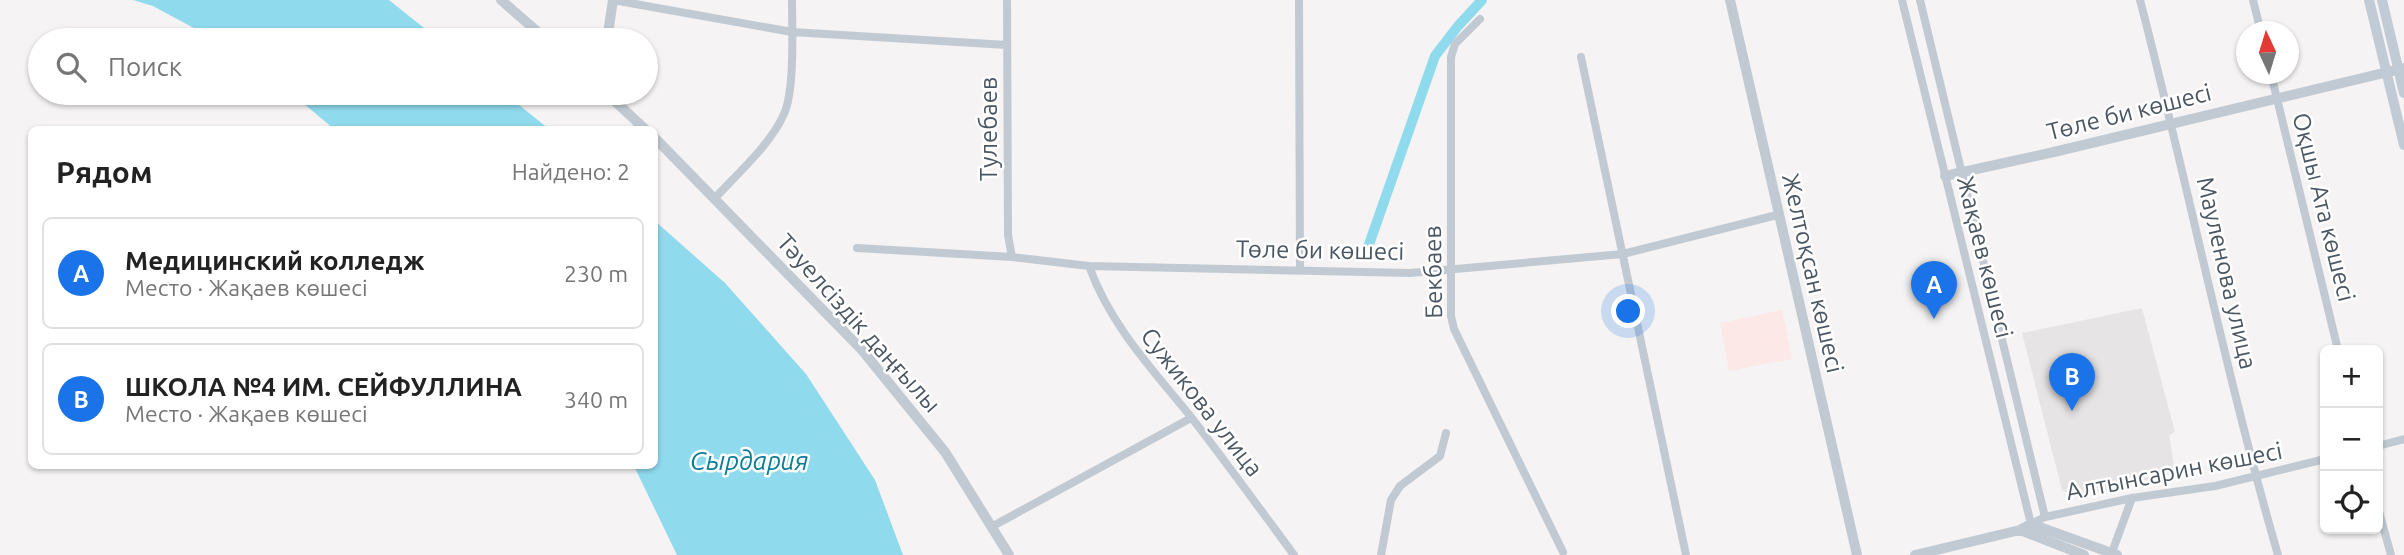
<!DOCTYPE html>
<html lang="ru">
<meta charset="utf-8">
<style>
:root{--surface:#fff;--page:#f2f2f2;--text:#222;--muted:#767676;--line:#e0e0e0;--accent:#1a73e8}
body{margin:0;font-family:Ubuntu,sans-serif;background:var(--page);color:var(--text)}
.controls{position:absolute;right:21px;bottom:21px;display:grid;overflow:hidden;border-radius:10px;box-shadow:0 2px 5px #0004}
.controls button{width:63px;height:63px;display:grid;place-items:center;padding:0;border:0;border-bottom:2px solid var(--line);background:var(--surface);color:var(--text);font:35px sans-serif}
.compass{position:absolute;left:2236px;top:21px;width:63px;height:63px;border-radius:50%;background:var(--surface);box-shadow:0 2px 5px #0004;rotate:356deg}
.you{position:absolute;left:1629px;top:312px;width:24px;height:24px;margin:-18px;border:5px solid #fff;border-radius:50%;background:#1a73e8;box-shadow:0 0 0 10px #1a73e833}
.badge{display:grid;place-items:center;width:46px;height:46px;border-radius:50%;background:var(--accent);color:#fff;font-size:23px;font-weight:700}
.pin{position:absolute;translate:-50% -58px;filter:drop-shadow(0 2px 4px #0008)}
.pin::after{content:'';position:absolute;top:37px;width:24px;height:21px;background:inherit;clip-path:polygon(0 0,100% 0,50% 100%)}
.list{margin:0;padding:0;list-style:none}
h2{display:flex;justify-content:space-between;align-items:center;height:91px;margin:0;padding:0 28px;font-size:30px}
h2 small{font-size:23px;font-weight:400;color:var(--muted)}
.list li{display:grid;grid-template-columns:46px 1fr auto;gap:21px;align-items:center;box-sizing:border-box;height:112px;margin:0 14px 14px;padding:0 14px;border:2px solid var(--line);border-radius:10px}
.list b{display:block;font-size:26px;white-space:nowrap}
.list p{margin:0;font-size:23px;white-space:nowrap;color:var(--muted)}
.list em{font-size:23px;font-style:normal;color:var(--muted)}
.icon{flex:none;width:38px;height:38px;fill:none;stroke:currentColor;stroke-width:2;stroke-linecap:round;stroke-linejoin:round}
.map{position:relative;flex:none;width:2404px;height:555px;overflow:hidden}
.search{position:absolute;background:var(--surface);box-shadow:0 2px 5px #0004;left:28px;top:28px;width:630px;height:77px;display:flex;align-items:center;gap:18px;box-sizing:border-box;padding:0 24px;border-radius:38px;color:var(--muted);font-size:26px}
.panel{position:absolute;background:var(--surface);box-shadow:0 2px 5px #0004;left:28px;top:126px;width:630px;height:343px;border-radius:10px}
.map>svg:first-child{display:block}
.education{fill:#e6e4e5}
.medical{fill:#fce8e6}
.water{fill:#90daee}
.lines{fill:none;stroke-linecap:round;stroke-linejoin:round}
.canal{stroke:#90daee;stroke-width:10}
.minor{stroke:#c1cad2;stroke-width:8}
.tertiary{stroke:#c1cad2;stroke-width:10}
.secondary{stroke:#c1cbd6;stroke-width:10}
.labels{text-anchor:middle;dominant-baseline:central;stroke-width:5;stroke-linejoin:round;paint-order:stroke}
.street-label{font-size:24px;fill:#4a5661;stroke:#fff}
.water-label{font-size:26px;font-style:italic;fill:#0c7c9b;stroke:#fff}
</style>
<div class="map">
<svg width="2404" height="555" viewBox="0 0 2404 555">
<rect width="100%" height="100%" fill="#f5f3f3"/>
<!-- education -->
<path class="education" d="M2142 308 2175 432 2169 435 2175 472 2077 498 2062 490 2022 333Z"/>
<!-- medical -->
<path class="medical" d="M1782 310 1792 359 1729 371 1720 323Z"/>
<!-- water -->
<path class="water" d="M133 0H389L439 40H216L153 6Z
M291 93H504L549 129H334Z
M655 221 725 283 806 374 875 480 903 555H677L634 466H654Z"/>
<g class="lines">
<!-- canal -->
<path class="canal" d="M1366 253 1435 56 1458 26 1482 0"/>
<!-- minor -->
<path class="minor" d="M613 0 792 32 1007 45
M1007 0 1008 235 1012 257
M1299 0 1300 270
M1902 0 2031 524 2045 517 2132 498 2215 486 2325 459
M1920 0 2045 517
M2140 0C2188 184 2225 372 2278 555
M2253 0 2261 32
M1480 19 1455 44 1451 57V316L1454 329 1563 552
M1581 57 1686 555
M2271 74 2338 350
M715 198C737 174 771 144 784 114 795 90 792 28 792 0
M857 248 1012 257 1089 266 1410 273 1623 254 1777 215
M1089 266C1110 325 1153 370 1191 417 1226 462 1260 509 1294 555
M2378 446 2404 439
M2378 508 2391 555
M993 526 1191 418
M1381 555 1391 500 1400 486 1440 456 1446 433
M2111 555 2132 498"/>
<!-- tertiary -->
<path class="tertiary" d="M501 0 547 40
M1730 0 1857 555
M607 40 613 0
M606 93 646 130
M654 137 862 350 945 452 1009 555
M1945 176 2054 152 2404 68
M2020 530 2084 555
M1915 555 2020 530 2031 524 2117 555"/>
<!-- secondary -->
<path class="secondary" d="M2369 0 2404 145
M2382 0 2404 93"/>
</g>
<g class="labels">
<!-- street labels -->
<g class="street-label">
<text transform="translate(2129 112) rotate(-14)">Төле би көшесі</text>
<text transform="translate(988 129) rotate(-90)">Тулебаев</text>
<text transform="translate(2324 207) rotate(76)">Оқшы Ата көшесі</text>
<text transform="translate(1320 250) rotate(1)">Төле би көшесі</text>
<text transform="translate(1985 257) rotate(76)">Жақаев көшесі</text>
<text transform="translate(1433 272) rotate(-91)">Бекбаев</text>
<text transform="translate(1813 273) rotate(77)">Желтоқсан көшесі</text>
<text transform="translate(2227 273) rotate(77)">Мауленова улица</text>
<text transform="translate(859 323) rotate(48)">Тәуелсіздік даңғылы</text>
<text transform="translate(1202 402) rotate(52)">Сужикова улица</text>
<text transform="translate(2174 471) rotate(-11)">Алтынсарин көшесі</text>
</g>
<!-- water labels -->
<g class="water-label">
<text x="749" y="460">Сырдария</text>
</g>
</g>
</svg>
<div class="controls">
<button>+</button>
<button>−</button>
<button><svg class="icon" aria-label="locate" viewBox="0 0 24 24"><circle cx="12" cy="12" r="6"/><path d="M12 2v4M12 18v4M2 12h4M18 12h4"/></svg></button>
</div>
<svg class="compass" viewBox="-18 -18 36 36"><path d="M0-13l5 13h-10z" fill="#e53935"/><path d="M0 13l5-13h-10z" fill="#767676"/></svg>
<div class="you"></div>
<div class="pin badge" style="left:1934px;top:319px">A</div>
<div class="pin badge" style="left:2072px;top:411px">B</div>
<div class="search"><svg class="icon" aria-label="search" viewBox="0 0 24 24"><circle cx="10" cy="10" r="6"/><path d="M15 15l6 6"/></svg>Поиск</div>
<section class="panel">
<h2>Рядом<small>Найдено: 2</small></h2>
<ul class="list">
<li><span class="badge">A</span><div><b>Медицинский колледж</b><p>Место · Жақаев көшесі</p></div><em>230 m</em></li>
<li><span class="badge">B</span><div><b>ШКОЛА №4 ИМ. СЕЙФУЛЛИНА</b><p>Место · Жақаев көшесі</p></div><em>340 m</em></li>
</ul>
</section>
</div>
